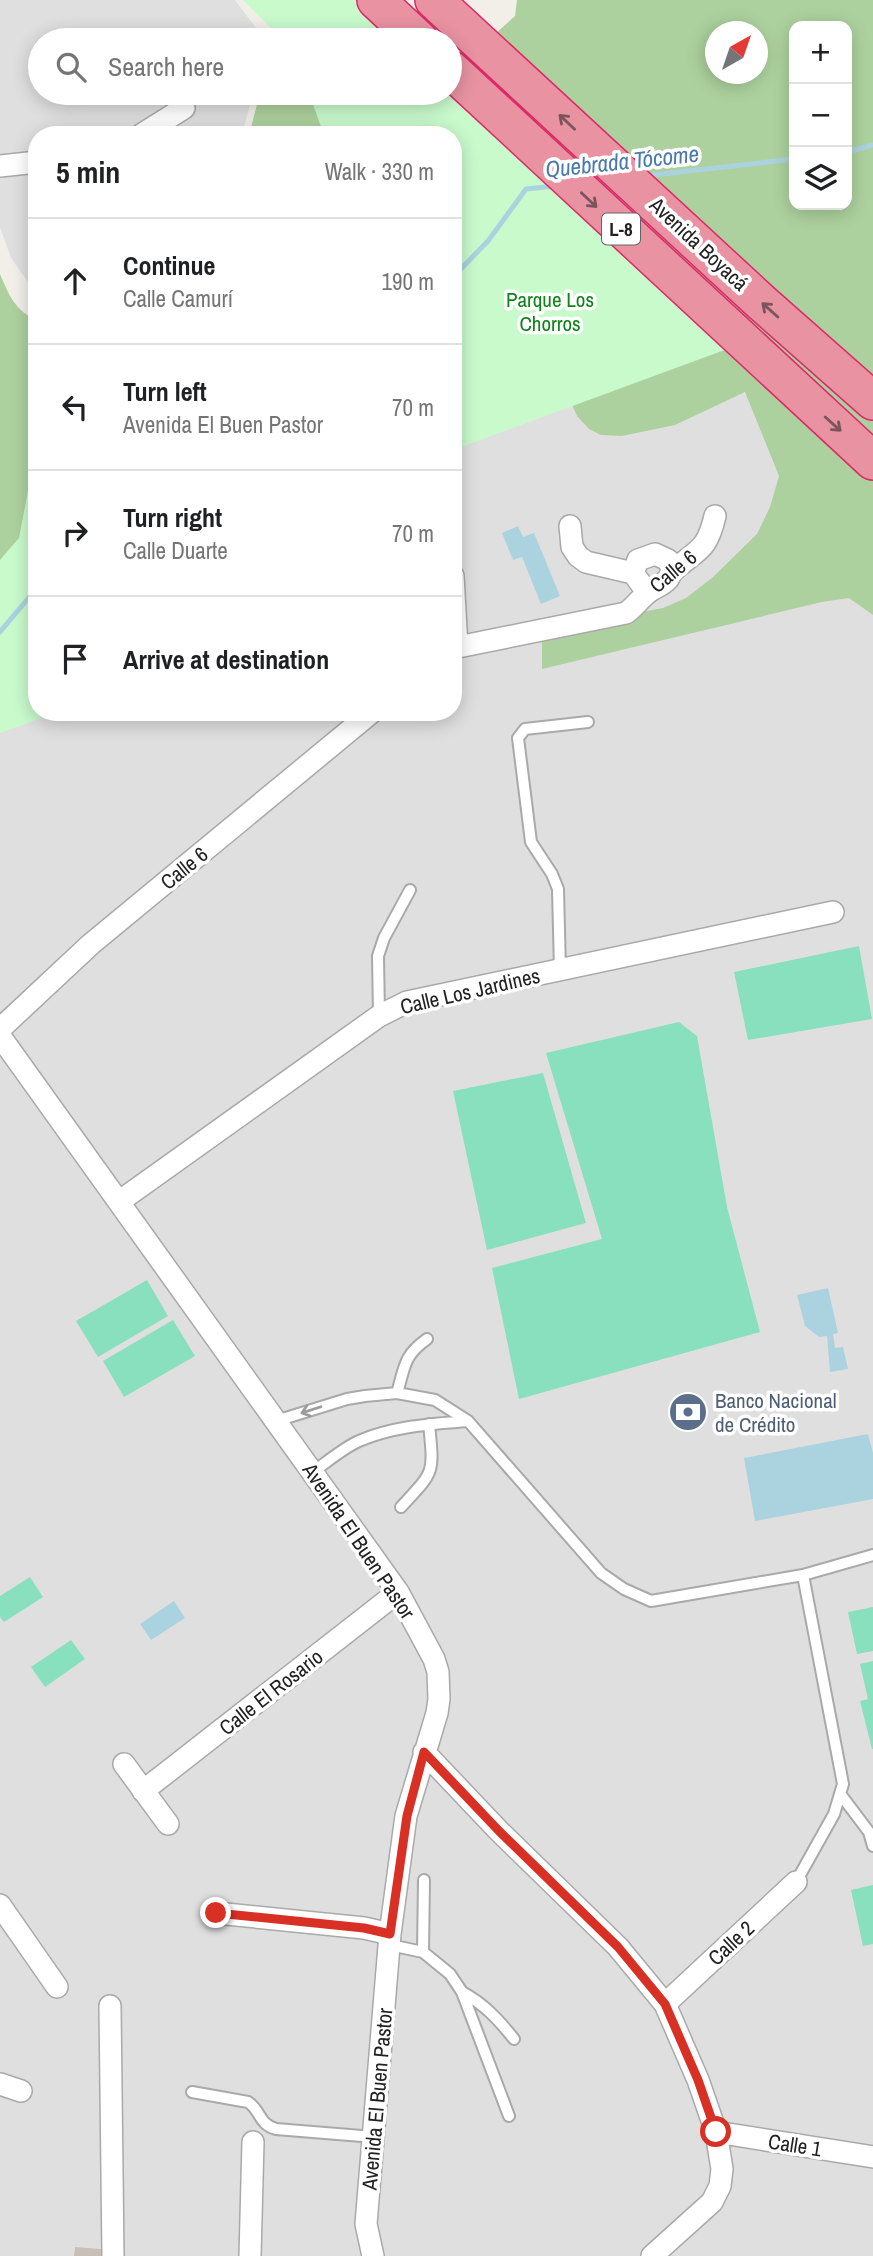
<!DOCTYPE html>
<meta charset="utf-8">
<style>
:root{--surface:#fff;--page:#f6f6f6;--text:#202124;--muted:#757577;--line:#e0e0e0}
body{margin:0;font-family:"Archivo Narrow",sans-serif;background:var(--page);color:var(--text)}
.controls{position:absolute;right:21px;top:21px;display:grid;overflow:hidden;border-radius:14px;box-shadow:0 4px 18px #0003}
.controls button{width:63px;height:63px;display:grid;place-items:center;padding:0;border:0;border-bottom:2px solid var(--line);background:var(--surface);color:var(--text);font:35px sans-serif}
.compass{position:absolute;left:705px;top:21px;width:63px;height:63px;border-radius:50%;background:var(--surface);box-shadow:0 4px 18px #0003;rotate:40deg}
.stop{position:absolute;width:21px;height:21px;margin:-16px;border:5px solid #d93025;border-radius:50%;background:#fff}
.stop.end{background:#d93025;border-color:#fff;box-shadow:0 2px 7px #0008}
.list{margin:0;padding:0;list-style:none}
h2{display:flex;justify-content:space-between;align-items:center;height:91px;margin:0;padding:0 28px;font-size:30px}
h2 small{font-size:23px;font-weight:400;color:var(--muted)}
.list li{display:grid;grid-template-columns:46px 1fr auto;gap:21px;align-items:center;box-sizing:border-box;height:126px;padding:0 28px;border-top:2px solid var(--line)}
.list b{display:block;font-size:26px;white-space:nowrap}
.list p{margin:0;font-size:23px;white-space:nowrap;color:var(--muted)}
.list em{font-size:23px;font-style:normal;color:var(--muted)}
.icon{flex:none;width:38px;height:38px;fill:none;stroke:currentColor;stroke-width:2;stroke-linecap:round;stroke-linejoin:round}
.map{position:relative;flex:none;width:873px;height:2256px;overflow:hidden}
.search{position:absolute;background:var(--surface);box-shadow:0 4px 18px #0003;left:28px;top:28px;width:434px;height:77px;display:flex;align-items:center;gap:18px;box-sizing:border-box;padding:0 24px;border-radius:38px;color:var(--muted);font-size:26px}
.panel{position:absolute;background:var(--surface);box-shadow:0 4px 18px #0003;left:28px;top:126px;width:434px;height:595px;border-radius:28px}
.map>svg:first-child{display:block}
.residential{fill:#e0dfdf}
.forest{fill:#add19e;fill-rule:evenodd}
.park{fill:#c8facc}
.pitch{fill:#88e0be}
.water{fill:#aad3df}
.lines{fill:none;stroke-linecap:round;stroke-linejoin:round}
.stream{stroke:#aad3df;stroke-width:5}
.building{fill:#c7bfb8}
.service-casing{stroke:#a9a9a9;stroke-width:14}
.minor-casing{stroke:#a9a9a9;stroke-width:24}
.motorway-casing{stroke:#dc2a67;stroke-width:40}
.service{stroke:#fff;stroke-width:10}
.minor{stroke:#fff;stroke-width:21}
.motorway{stroke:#e892a2;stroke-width:37}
.oneway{stroke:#7b545c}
.oneway2{stroke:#9c9c9c}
.route{stroke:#d93025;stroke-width:9}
.labels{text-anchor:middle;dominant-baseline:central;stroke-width:7;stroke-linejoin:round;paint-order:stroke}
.shield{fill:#fff;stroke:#646464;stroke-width:2}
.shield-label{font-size:19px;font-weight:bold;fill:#222}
.street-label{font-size:21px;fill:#222;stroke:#fff}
.park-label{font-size:21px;fill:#0c8416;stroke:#fff}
.service-label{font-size:21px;fill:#4e5e75;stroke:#fff;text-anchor:start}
.water-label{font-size:23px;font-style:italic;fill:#4a7aab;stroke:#fff}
</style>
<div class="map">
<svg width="873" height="2256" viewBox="0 0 873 2256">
<rect width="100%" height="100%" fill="#f2efe9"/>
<!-- residential -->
<path class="residential" d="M0 0H235L265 40H40V93H253L242 135H37V295L11 258 0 227Z
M693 359 751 398 873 513V2256H0V729L37 712H453V382Z"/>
<!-- forest -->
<path class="forest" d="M517 0H873V615L849 598 822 602 542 669V631L663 608 686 598 712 578 757 534 770 507 779 476 745 392 675 425 622 436 601 435 589 429 577 416 453 135H249L260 93H450V75L515 16ZM794 26H847V205H794ZM716 32H758V74H716Z
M0 274C9 295 15 311 37 320V694L0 721Z"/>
<!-- park -->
<path class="park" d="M243 0H357L402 40H283Z
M309 93H450L730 348 453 450V135H324Z
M37 444V712H58L0 733V560L19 538Z"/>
<!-- pitch -->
<path class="pitch" d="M859 946 872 1019 748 1040 734 972Z
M679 1022 697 1036 727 1207 760 1332 519 1399 492 1268 602 1239 546 1053Z
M543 1073 586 1223 487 1250 453 1091Z
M147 1280 168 1316 98 1357 76 1321Z
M173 1320 195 1356 124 1397 103 1361Z
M30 1577 43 1597 4 1622 0 1617V1596Z
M873 1607V1651L857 1654 848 1612Z
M71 1640 85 1659 45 1687 31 1667Z
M873 1661V1749H872L860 1701 868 1699 860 1664Z
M873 1885V1944L863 1946 851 1890Z"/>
<!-- water -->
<path class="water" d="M518 526 523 537 534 533 560 596 541 604 522 557 513 560 502 533Z
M828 1288 838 1333 833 1334 835 1348 843 1347 848 1369 830 1372 827 1336 819 1337 805 1326 797 1295Z
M868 1434 873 1453V1499L755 1521 744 1458Z
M174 1601 185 1618 151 1640 140 1624Z"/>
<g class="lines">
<!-- stream -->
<path class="stream" d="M847 152 873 145
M644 176 794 159
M453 277 488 241 526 189 555 186
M0 632 37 588"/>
</g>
<!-- building -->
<path class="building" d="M75 2247 111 2250V2256H74Z"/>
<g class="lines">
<defs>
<path id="service" d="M560 971 558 889 552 874 531 842 518 738 525 729 588 722
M379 1016 378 956 384 938 410 890
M397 1393C405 1367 403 1356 427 1339
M276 1421 347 1399 365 1396 397 1393 435 1400 468 1421 601 1573 624 1589 651 1601 803 1575 873 1555
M313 1472C327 1462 343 1448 359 1441 393 1426 432 1424 468 1421
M401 1507C435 1470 434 1475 429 1424
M841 1795 869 1832 873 1846
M796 1882 834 1814 843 1784 803 1575
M390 1945 423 1952 450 1974 462 1992 509 2116
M423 1952 424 1880
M462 1992C484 2004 498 2019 514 2039
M192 2092 248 2102C261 2110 258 2124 276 2129L374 2137"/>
<path id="minor" d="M141 135 184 108
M0 166 37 162
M570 526 572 547 578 556 586 562 633 573 647 592
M633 573 638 560 655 554 668 560 673 571
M453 576 457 647
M453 648 626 613C635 607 641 597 650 591 656 587 663 585 668 579 670 576 671 572 674 570 698 549 707 551 715 516
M0 1029 91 944 372 712
M0 1036 398 1592 434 1659 438 1672 439 1699 437 1713 406 1816 390 1934 366 2224 373 2256
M120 1201 379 1016 407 1002 833 912
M424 1752 499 1831 618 1947 665 2004 698 2080 716 2132 722 2169 720 2186 712 2202 652 2256
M124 1764 168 1824
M143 1791 398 1592
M0 1905 57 1987
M216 1913 364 1928 390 1934
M665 2004 796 1882
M110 2006 113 2256
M0 2084 21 2091
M716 2132 873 2157
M250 2256 253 2142"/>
<path id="motorway" d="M376 0 419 40
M434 0 761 302 873 401
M450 69 873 461"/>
</defs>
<!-- service casing -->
<use href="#service" class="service-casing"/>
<!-- minor casing -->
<use href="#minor" class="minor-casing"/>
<!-- motorway casing -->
<use href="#motorway" class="motorway-casing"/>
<!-- service -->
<use href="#service" class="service"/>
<!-- minor -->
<use href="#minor" class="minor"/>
<!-- motorway -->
<use href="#motorway" class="motorway"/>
</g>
<!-- one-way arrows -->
<defs><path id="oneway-shaft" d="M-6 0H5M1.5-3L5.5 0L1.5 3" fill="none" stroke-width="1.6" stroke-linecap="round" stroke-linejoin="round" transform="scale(1.75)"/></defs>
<g class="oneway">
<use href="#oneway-shaft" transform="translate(567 122) rotate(-137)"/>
<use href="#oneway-shaft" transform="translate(589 200) rotate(43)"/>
<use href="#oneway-shaft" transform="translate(770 310) rotate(-138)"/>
<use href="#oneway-shaft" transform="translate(833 424) rotate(42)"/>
</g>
<use class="oneway2" href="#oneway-shaft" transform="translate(311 1410) rotate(162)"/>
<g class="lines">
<!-- route -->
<path class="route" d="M216 1913 364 1928 390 1934 407 1816 424 1752 499 1831 618 1947 665 2004 698 2080 716 2132"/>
</g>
<!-- icons -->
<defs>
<symbol id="bank-disc" viewBox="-11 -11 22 22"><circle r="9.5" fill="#5c6f8a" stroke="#fff"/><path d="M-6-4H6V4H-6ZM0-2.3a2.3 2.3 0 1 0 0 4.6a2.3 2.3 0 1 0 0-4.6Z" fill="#fff"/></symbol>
</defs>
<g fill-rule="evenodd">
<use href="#bank-disc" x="666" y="1390" width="44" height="44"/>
</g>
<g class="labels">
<!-- shield labels -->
<rect class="shield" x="602" y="213.5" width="38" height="31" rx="5"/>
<g class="shield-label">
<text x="621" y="229">L-8</text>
</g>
<!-- street labels -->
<g class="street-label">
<text transform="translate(699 244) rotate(43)">Avenida Boyacá</text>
<text transform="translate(673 571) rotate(-40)">Calle 6</text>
<text transform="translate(184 868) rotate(-39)">Calle 6</text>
<text transform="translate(470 991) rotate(-13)">Calle Los Jardines</text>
<text transform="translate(359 1541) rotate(56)">Avenida El Buen Pastor</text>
<text transform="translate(271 1692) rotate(-38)">Calle El Rosario</text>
<text transform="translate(731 1943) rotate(-43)">Calle 2</text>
<text transform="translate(377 2099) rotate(-85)">Avenida El Buen Pastor</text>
<text transform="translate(795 2145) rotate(9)">Calle 1</text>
</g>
<!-- park labels -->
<g class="park-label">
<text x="550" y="299">Parque Los<tspan x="550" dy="24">Chorros</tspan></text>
</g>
<!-- service labels -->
<g class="service-label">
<text x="715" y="1400">Banco Nacional<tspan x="715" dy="24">de Crédito</tspan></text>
</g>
<!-- water labels -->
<g class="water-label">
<text transform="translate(622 161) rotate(-6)">Quebrada Tócome</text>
</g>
</g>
</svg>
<div class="controls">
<button>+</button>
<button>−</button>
<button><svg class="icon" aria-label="layers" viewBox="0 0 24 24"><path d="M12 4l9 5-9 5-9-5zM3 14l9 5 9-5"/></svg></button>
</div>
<svg class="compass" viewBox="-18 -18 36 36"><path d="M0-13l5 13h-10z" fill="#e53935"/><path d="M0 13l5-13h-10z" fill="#757577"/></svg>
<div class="stop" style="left:716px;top:2132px"></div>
<div class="stop end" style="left:216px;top:1913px"></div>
<div class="search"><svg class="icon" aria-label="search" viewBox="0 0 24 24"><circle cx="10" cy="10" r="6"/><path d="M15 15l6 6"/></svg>Search here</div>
<section class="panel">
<h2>5 min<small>Walk · 330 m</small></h2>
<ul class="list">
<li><svg class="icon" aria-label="ahead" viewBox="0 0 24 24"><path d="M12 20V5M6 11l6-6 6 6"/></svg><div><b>Continue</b><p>Calle Camurí</p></div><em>190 m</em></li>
<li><svg class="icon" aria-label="left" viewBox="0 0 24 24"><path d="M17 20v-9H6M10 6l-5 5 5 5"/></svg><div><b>Turn left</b><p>Avenida El Buen Pastor</p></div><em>70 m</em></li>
<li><svg class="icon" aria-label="right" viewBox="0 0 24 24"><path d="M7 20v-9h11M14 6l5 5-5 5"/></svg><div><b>Turn right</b><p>Calle Duarte</p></div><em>70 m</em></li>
<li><svg class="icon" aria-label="arrive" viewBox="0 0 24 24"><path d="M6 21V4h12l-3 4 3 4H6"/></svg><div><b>Arrive at destination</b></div></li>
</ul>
</section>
</div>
